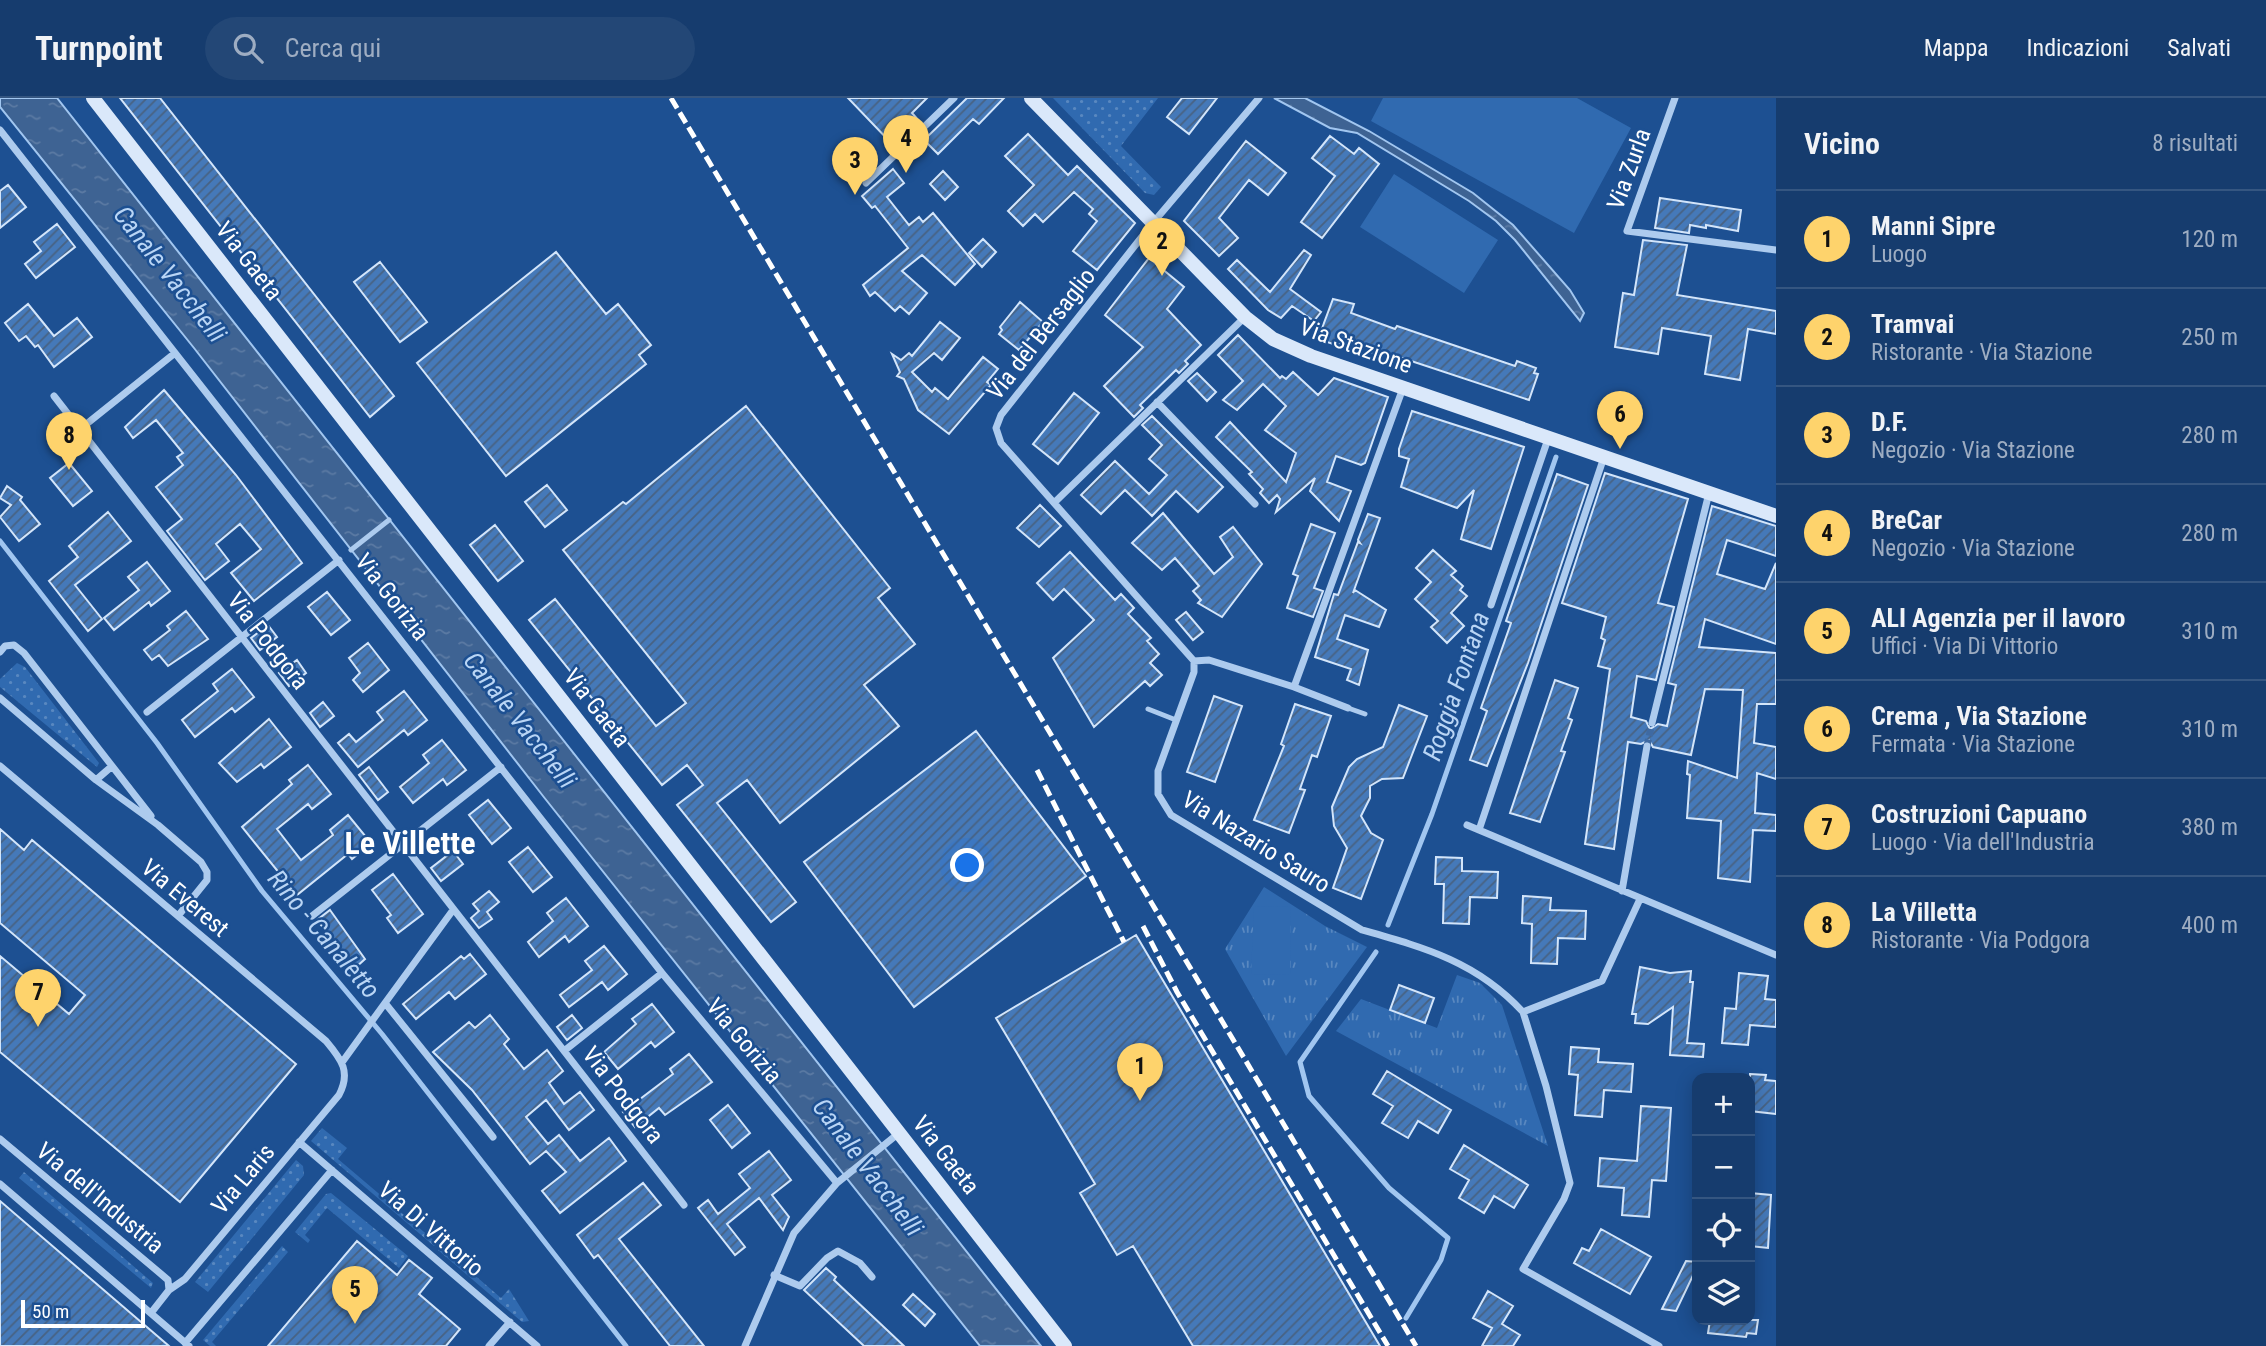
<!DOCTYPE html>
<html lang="it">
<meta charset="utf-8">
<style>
:root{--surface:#163c6e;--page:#234776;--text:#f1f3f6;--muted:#9eadc2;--line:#355681;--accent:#fed36c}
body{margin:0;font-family:"Roboto Condensed",sans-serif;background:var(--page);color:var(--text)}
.controls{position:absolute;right:21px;bottom:21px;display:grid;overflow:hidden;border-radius:14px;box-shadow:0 4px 18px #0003}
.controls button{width:63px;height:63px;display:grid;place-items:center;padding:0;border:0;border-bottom:2px solid var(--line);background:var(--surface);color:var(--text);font:35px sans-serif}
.scale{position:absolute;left:21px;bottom:18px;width:124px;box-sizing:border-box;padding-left:7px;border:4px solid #fff;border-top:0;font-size:19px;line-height:24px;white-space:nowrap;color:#fff;-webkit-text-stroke:5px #1d5092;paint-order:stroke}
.you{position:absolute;left:968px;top:768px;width:24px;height:24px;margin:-18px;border:5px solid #fff;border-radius:50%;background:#1a73e8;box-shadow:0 0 0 10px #1a73e833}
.badge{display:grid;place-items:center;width:46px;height:46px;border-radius:50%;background:var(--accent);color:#111;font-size:23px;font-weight:700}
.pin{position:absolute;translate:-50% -58px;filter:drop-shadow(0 2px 4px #0008)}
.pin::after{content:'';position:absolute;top:37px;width:24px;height:21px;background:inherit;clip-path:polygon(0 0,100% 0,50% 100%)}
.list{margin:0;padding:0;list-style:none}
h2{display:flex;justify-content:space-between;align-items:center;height:91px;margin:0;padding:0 28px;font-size:30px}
h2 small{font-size:23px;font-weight:400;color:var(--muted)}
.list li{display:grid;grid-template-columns:46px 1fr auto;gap:21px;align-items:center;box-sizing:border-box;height:98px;padding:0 28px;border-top:2px solid var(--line)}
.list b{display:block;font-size:26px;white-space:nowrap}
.list p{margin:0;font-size:23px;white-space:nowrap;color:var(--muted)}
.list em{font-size:23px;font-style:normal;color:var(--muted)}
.icon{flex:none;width:38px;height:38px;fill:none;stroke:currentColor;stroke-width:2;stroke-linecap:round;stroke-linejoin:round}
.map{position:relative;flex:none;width:1776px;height:1248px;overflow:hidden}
header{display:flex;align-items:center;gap:42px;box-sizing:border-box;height:98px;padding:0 35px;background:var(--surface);border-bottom:2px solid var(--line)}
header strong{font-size:33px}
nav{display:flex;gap:38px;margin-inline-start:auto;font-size:24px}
.search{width:490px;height:63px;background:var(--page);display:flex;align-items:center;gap:18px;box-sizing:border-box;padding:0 24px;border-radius:38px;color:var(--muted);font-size:26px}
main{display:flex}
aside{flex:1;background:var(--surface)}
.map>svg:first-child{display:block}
.grass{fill:url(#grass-dots)}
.park{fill:url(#park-tufts)}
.pitch{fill:#306ab0}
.water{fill:url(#water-ripples);stroke:#a1c6f0;stroke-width:2}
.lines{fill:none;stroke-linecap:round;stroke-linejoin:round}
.stream{stroke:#a1c6f0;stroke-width:5}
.building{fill:url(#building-hatch);stroke:#d3e5fa;stroke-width:2}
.street-tunnel{stroke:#3f6aa2;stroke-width:7;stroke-dasharray:7 3.5;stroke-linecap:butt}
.lane{stroke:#adcbee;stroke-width:5}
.street{stroke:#adcbee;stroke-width:7}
.secondary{stroke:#dae8fa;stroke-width:14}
.rail{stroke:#fff;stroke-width:5;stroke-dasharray:12 5;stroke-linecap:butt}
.labels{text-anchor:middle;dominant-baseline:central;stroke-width:5;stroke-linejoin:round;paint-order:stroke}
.street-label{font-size:24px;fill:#fff;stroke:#1d5092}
.water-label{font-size:26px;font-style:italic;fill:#b9d5f5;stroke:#1d5092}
.district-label{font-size:32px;font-weight:bold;fill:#fff;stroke:#1d5092}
</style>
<header>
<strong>Turnpoint</strong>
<div class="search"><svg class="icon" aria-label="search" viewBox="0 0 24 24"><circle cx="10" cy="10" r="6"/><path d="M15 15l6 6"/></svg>Cerca qui</div>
<nav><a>Mappa</a><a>Indicazioni</a><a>Salvati</a></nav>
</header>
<main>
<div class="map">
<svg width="1776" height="1248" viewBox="0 0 1776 1248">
<defs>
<pattern id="grass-dots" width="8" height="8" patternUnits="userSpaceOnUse" patternTransform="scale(1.75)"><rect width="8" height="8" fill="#306ab0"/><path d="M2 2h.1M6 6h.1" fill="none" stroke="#5988c0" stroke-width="1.8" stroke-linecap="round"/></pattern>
<pattern id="park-tufts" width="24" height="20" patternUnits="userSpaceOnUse" patternTransform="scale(1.75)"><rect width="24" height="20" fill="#306ab0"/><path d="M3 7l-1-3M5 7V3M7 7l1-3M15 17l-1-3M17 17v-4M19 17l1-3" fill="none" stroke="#5988c0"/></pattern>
<pattern id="water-ripples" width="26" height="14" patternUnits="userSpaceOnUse" patternTransform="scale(1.75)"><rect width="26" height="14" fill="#3e6393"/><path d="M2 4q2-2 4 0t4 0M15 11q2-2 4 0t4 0" fill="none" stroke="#5b7aa3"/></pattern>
<pattern id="building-hatch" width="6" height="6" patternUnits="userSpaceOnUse" patternTransform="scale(1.75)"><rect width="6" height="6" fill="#4579b9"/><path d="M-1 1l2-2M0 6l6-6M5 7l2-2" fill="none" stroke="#486282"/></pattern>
</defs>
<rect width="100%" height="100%" fill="#1d5092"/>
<!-- grass -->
<path class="grass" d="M1053 0H1158L1121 48 1161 89 1154 97 1145 95Z
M17 565 25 569 99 665 97 669 0 589V581Z
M322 1030 347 1050 338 1061 437 1145 434 1148 311 1043Z
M296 1062 303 1068 304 1077 208 1194 195 1184Z
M24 1074 153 1185 151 1190 19 1080Z
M331 1095 408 1158 399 1170 327 1110 305 1137 310 1142 308 1145 295 1134 326 1096Z
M282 1148 288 1154 212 1244 216 1248H210L203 1242Z
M441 1148 501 1200 509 1191 529 1223 522 1224 438 1152Z"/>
<!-- park -->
<path class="park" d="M1264 789 1325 828 1367 849 1286 958 1225 851Z
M1457 877 1480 885 1502 907 1548 1048 1336 933 1361 901 1437 930Z"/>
<!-- pitch -->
<path class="pitch" d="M1383 0H1577L1631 30 1574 135 1371 23Z
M1394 76 1498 142 1464 195 1360 129Z
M1254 808 1291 809 1290 877 1251 876Z"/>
<!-- water -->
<path class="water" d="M0 0H57L1041 1248H980L543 698 194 250 0 9Z
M1274 0H1305L1369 33 1473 95 1513 127 1570 192 1584 215 1580 223 1515 142 1496 123 1469 103 1357 35 1330 30Z"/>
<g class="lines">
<!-- stream -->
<path class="stream" d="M0 443 157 645 262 793 382 936 626 1248
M1388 827 1432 716 1556 359
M1376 854 1300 964 1309 998 1389 1090 1448 1140 1441 1162 1406 1220"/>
</g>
<!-- building -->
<path class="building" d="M120 0H160L394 298 370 319Z
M848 0H927L912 15 920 24 894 48Z
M967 0H1004L979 26 973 21 938 56 924 42Z
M1182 0H1217L1189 36 1167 19Z
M1028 36 1068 77 1077 68 1135 125 1097 172 1073 153 1097 123 1089 116 1093 111 1074 94 1043 124 1035 116 1023 128 1008 113 1034 87 1005 58Z
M1330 38 1354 56 1359 50 1379 66 1322 140 1301 124 1335 78 1312 60Z
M1246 43 1286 75 1268 97 1249 82 1219 120 1238 140 1219 158 1184 123Z
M893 71 904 85 887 99 909 127 919 119 923 124 933 115 975 166 955 187 922 157 902 173 927 195 909 216 900 208 895 213 875 194 870 198 863 187 908 150 875 108 872 110 862 98Z
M943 73 958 89 945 102 930 86Z
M8 87 26 109 0 130V93Z
M1660 100 1741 112 1738 133 1706 127V130L1690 127 1689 135 1655 130Z
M57 126 75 149 36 180 25 166 41 153 34 144Z
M983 141 996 154 982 169 969 155Z
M1643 142 1687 147 1677 197 1776 213V236L1748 231 1740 282 1705 276 1711 238 1662 230 1658 256 1615 249 1623 195 1634 197Z
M1304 152 1311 157 1290 191 1321 214 1314 223 1292 208 1281 220 1268 212 1228 171 1237 162 1270 194Z
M556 154 606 216 618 206 651 247 639 257 646 266 506 378 417 265Z
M1149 160 1184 189 1167 211 1201 247 1185 263 1188 266 1179 275 1176 272 1140 307 1143 310 1134 319 1104 288 1143 249 1105 217Z
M380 164 427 224 400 244 354 184Z
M1333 201 1354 206 1351 215 1395 231 1397 228 1515 268 1517 263 1536 270 1534 275 1538 276 1529 302 1387 255 1381 253 1379 257 1367 253 1369 248 1342 239 1339 248 1318 241Z
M1020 204 1043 224 1019 252 999 236 1002 232 1000 229Z
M28 206 54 238 77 220 92 239 54 269 38 247 35 249 26 238 19 243 5 225Z
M940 224 960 240 942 262 934 255 912 274 932 294 935 290 948 301 983 259 998 271 987 284 991 287 949 336 918 312 904 281 897 278 900 274 892 256 901 262 909 255 912 258Z
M1238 237 1280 280 1282 278 1286 281 1293 274 1318 297 1334 280 1388 299 1365 365 1361 367 1336 358 1327 384 1351 393 1339 423 1310 393 1315 380 1276 414 1280 401 1277 397 1269 405 1260 395 1263 391 1249 376 1252 374 1216 339 1230 324 1286 384 1296 355 1265 332 1286 308 1263 286 1237 312 1223 302 1243 283 1218 257Z
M1197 275 1216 294 1207 303 1188 283Z
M164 292 236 377 302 465 254 503 231 475 261 451 240 426 216 446 229 463 205 482 167 433 182 421 156 389 183 367 177 359 183 355 156 322 133 340 125 329Z
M1074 295 1099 315 1058 366 1033 346Z
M746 308 890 490 878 500 915 546 864 587 899 628 780 725 747 682 717 705 796 804 771 824 677 707 703 687 687 667 662 687 529 522 555 501 656 628 686 605 563 452 623 404 626 406Z
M1412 313 1524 349 1491 451 1461 441 1474 392 1457 410 1401 389 1409 361 1399 358V351Z
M1152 318 1223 389 1198 414 1176 393 1152 418 1125 392 1101 416 1081 397 1115 363 1149 396 1167 377 1149 361 1162 347 1142 327Z
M69 365 92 393 73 408 50 380Z
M1605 375 1688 401 1658 505 1674 509 1656 582 1637 578 1631 619 1646 623 1650 631 1658 626 1667 628 1676 587 1668 585 1712 408 1776 428V458L1727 442 1717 476 1765 491 1776 465V546L1705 521 1699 549 1776 555V606H1757L1754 645 1776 649V681L1757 675 1755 715 1776 717V733L1753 732 1750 784 1718 780 1721 723 1687 720 1690 677 1687 676 1688 663 1737 680 1743 592 1705 591 1691 657 1653 649 1649 642 1641 646 1628 644 1614 751 1585 746 1610 571 1598 568 1605 542 1601 540 1606 519 1562 505Z
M1557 376 1588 387 1528 565 1487 668 1470 662 1487 613 1481 610 1511 525 1506 523Z
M547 387 567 412 545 429 525 404Z
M7 388 22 399 20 402 40 426 19 443 0 419 11 407 0 400Z
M1040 407 1061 428 1039 449 1017 430Z
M108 414 131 443 75 487 102 521 88 533 49 483 78 459 69 448Z
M1163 415 1214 476 1233 459 1220 439 1233 429 1262 466 1222 519 1198 505 1201 502 1193 493 1199 488 1175 460 1162 472 1132 445Z
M1368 416 1380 420 1353 495 1355 492 1386 512 1379 529 1345 517 1337 541 1368 552 1359 587 1347 582 1351 571 1315 559 1334 496 1338 497 1358 444 1360 445 1358 442Z
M1311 426 1335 435 1314 490 1323 493 1313 519 1287 510 1298 478 1293 476Z
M495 427 523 463 498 483 470 447Z
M1433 452 1456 473 1451 477 1463 488 1460 492 1467 498 1451 515 1464 528 1447 545 1431 529 1438 523 1415 501 1431 484 1416 470Z
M1070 454 1115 502 1121 496 1134 510 1128 516 1151 540 1147 543 1159 556 1150 565 1162 577 1150 588 1145 583 1094 629 1053 560 1094 522 1064 491 1053 502 1037 485Z
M147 464 170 493 151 508 149 504 114 532 104 520 139 492 128 479Z
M327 494 350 522 331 537 308 509Z
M186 513 208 541 168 568 159 557 152 562 144 552 170 532 167 528Z
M1186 514 1203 534 1193 542 1176 522Z
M268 527 277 539 260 552 251 540Z
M368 545 389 572 363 594 353 582 360 575 349 560Z
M297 562 306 575 289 588 279 575Z
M232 571 254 599 235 614 232 610 195 639 182 622 218 593 213 586Z
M1555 582 1578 590 1568 620 1572 622 1561 653 1565 654 1540 724 1510 715Z
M404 593 427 622 408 637 404 632 358 669 338 645 349 636 356 644 383 622 377 614Z
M1214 598 1242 608 1215 684 1187 674Z
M323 604 334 618 320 629 310 615Z
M1295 606 1331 618 1317 659 1312 657 1300 691 1305 692 1289 735 1254 722 1284 648 1281 646Z
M1399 607 1427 618 1403 680 1382 681 1370 688V700L1361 718 1371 735 1383 742 1361 801 1333 790 1347 750 1334 728 1332 709 1349 669 1357 661 1383 649Z
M269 621 291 649 264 670 261 666 237 684 219 665Z
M976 633 1086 778 914 909 804 764Z
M442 642 466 672 447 687 443 681 413 705 400 689 429 665 423 657Z
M308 667 331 696 312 711 308 706 277 731 301 762 333 737 330 732 348 717 371 745 352 761 348 756 297 797 242 729 292 686 289 682Z
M369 669 388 694 378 702 359 677Z
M488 702 511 730 492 746 469 717Z
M0 731 24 752 32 742 296 966 180 1104 0 954V858L69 916 85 897 0 825Z
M528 749 552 779 533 794 509 764Z
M453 753 463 766 441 783 431 770Z
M1436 759 1462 760V773L1498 774 1497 800 1470 799 1469 826 1443 825 1444 786H1435Z
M393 776 423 816 398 835 387 820 391 817 372 792Z
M489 793 499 804 487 814 492 821 479 830 471 820 479 813 473 806Z
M1523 798 1551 800 1550 812 1586 813 1585 841 1558 840 1557 866 1531 865 1532 826 1522 825Z
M566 800 588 828 569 844 565 838 539 859 528 844 553 823 547 815Z
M330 812 365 861 355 870 317 822Z
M1136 837 1380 1248H1193L1133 1148 1117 1157 1080 1095 1095 1086 996 920Z
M604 848 627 876 608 892 602 884 569 909 560 897 592 872 585 863Z
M470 856 486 876 455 901 449 894 416 921 403 906 461 858 464 861Z
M1640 869 1670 875 1691 873 1690 884H1693L1687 945 1704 946 1703 959 1670 957 1673 909 1648 926 1635 925 1636 916H1632Z
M1739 875 1768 878 1765 901 1776 902V929L1750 927 1748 947 1722 945 1725 910 1736 911Z
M1399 887 1434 900 1425 925 1390 912Z
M652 906 674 934 655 949 651 944 618 971 604 954 636 926 632 921Z
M490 917 509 941 504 946 524 971 547 952 563 973 549 985 564 1006 580 994 594 1012 569 1032 546 1002 526 1019 548 1046 559 1037 580 1063 609 1040 626 1063 560 1115 542 1093 566 1074 546 1053 530 1066 472 992 433 954 469 924 475 930Z
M572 917 582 930 567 942 557 929Z
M1571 949 1599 951 1598 964 1633 966 1631 994 1604 992 1602 1019 1575 1017 1578 977 1569 976Z
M689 956 712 984 665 1017 659 1010 635 1029 623 1014 673 976 670 971Z
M1387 973 1451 1012 1438 1035 1418 1023 1408 1040 1382 1025 1393 1008 1373 996Z
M1750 976 1766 977 1765 982 1776 983V1016L1750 1013Z
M728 1007 750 1035 732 1050 710 1022Z
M1641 1008 1671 1010 1666 1083 1652 1082 1649 1119 1622 1117 1624 1090 1598 1088 1600 1060 1637 1063Z
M1464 1047 1528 1087 1514 1110 1494 1098 1484 1115 1459 1100 1469 1082 1450 1071Z
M769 1053 791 1082 772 1097 789 1119 783 1132 759 1100 727 1126 745 1149 735 1157 698 1110 708 1102 718 1116 750 1090 739 1076Z
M643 1085 661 1107 619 1141 704 1248H670L598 1157 594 1160 577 1137Z
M1750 1095 1771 1097 1768 1150 1750 1148Z
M0 1103 169 1248H0Z
M1601 1131 1651 1159 1630 1196 1574 1165 1582 1150 1589 1153Z
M357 1143 397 1177 409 1162 432 1180 419 1196 460 1231 446 1248H268Z
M1686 1163 1697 1164V1169L1676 1213 1662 1211Z
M826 1170 836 1179 834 1182 904 1248H864L804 1192Z
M1488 1193 1513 1208 1502 1226 1520 1237 1513 1248H1482L1492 1230 1473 1220Z
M913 1196 935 1216 925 1228 903 1207Z
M1710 1222H1758L1756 1236 1747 1235 1746 1239 1708 1235Z"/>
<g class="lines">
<!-- street-tunnel -->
<path class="street-tunnel" d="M1647 648 1652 625"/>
<!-- lane -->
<path class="lane" d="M351 452 389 422
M1348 610 1365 616
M1148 611 1176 622"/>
<!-- street -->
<path class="street" d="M1259 0 1152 126 1001 317 996 330 1001 345 1194 563V574L1158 673V696L1171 717 1362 832C1426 850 1477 864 1523 914
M1675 0 1627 133 1776 152
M0 32 662 875 837 1085
M866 85 954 0
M54 298 684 1107
M1157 304 1255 406
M79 332 175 255
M1056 403 1245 219
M1491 507 1548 341
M0 554 5 548 14 547 24 555 151 718
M1194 563 1209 562 1294 589 1403 290
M1294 589 1348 610
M0 600 96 682 158 727 201 764 207 774V782L178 818
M147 614 339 462
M1652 625 1709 395
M0 668 326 943C342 962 351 974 339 997L185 1181 169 1192 151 1215
M96 682 111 669
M1467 727 1776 857
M1479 732 1604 359
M1622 793 1647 648
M1640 801 1602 883 1523 914 1546 988 1570 1085 1564 1101 1523 1171 1659 1248
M453 812 385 905 493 1039
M312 818 501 669
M564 953 662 875
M343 963 385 905
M0 1041 161 1176 168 1182 169 1192
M299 1044 537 1248
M0 1086 189 1248
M774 1177 800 1188 827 1160 838 1153 860 1165 872 1179
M185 1245 332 1072
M489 1248 510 1224
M745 1248 794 1135 837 1085 899 1035"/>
<!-- secondary -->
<path class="secondary" d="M93 0 1065 1248
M1031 0 1245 219 1273 241 1311 258 1776 418"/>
<!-- rail -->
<path class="rail" d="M671 0 1416 1248
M1037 672 1124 844
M1143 828 1177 894 1388 1248"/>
</g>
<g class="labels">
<!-- street labels -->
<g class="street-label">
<text transform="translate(1629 71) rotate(-70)">Via Zurla</text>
<text transform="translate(249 163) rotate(52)">Via Gaeta</text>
<text transform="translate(1041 236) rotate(-52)">Via del Bersaglio</text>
<text transform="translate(1356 248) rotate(20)">Via Stazione</text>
<text transform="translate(392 499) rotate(52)">Via Gorizia</text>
<text transform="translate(268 543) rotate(52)">Via Podgora</text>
<text transform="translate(597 610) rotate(52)">Via Gaeta</text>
<text transform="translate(1256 744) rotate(32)">Via Nazario Sauro</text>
<text transform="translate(185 800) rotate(40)">Via Everest</text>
<text transform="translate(744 943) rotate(50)">Via Gorizia</text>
<text transform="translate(623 997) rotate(52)">Via Podgora</text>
<text transform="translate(946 1057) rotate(52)">Via Gaeta</text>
<text transform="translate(243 1081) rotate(-50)">Via Laris</text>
<text transform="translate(100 1100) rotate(40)">Via dell'Industria</text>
<text transform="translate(431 1131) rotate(41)">Via Di Vittorio</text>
</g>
<!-- water labels -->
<g class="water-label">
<text transform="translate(170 176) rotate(52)">Canale Vacchelli</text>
<text transform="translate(1456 588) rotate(-71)">Roggia Fontana</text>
<text transform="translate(520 622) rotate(52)">Canale Vacchelli</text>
<text transform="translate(324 836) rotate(50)">Rino - Canaletto</text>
<text transform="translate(868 1069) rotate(53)">Canale Vacchelli</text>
</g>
<!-- district labels -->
<g class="district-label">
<text x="410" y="745">Le Villette</text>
</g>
</g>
</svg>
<div class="controls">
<button>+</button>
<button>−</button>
<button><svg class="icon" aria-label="locate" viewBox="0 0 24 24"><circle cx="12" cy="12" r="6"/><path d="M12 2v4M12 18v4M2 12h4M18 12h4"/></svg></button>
<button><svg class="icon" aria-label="layers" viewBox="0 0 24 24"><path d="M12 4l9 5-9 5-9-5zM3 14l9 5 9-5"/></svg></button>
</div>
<div class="scale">50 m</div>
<div class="you"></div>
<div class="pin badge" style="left:1140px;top:1003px">1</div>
<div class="pin badge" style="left:1162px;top:178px">2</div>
<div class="pin badge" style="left:855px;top:97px">3</div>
<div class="pin badge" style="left:906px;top:75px">4</div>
<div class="pin badge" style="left:355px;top:1226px">5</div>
<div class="pin badge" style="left:1620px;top:351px">6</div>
<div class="pin badge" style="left:38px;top:929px">7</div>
<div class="pin badge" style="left:69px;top:372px">8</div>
</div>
<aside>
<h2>Vicino<small>8 risultati</small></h2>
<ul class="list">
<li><span class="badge">1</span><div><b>Manni Sipre</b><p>Luogo</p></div><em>120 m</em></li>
<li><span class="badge">2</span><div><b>Tramvai</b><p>Ristorante · Via Stazione</p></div><em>250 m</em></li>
<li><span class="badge">3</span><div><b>D.F.</b><p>Negozio · Via Stazione</p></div><em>280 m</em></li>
<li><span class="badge">4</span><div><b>BreCar</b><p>Negozio · Via Stazione</p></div><em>280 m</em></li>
<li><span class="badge">5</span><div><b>ALI Agenzia per il lavoro</b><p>Uffici · Via Di Vittorio</p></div><em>310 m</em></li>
<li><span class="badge">6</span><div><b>Crema , Via Stazione</b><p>Fermata · Via Stazione</p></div><em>310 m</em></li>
<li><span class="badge">7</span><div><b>Costruzioni Capuano</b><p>Luogo · Via dell'Industria</p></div><em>380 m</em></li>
<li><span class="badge">8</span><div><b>La Villetta</b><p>Ristorante · Via Podgora</p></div><em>400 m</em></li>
</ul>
</aside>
</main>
